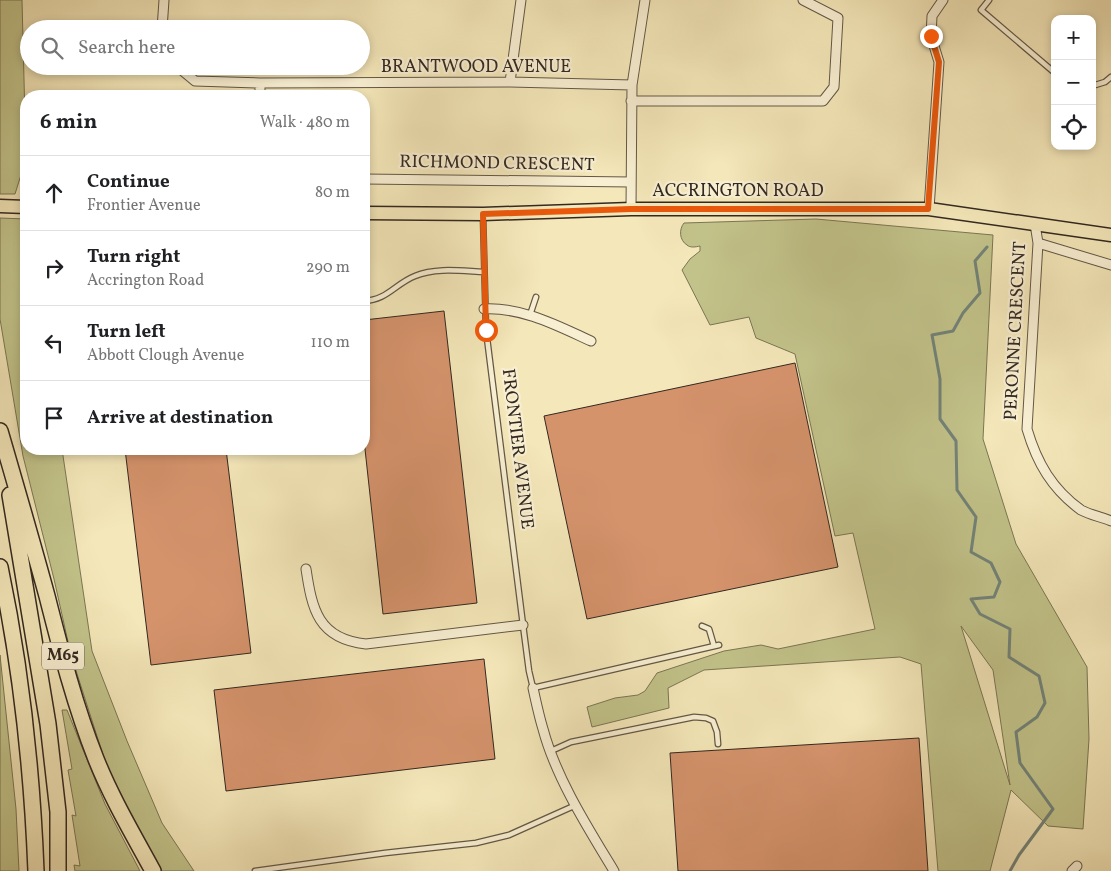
<!DOCTYPE html>
<meta charset="utf-8">
<style>
:root{--surface:#fff;--page:#f2f2f2;--text:#202124;--muted:#757577;--line:#e0e0e0}
body{margin:0;font-family:Vollkorn,serif;background:var(--page);color:var(--text)}
.controls{position:absolute;right:15px;top:15px;display:grid;overflow:hidden;border-radius:10px;box-shadow:0 2px 8px #0003}
.controls button{width:45px;height:45px;display:grid;place-items:center;padding:0;border:0;border-bottom:1px solid var(--line);background:var(--surface);color:var(--text);font:25px sans-serif}
.stop{position:absolute;width:15px;height:15px;margin:-11px;border:4px solid #ea580c;border-radius:50%;background:#fff}
.stop.end{background:#ea580c;border-color:#fff;box-shadow:0 1px 5px #0008}
.list{margin:0;padding:0;list-style:none}
h2{display:flex;justify-content:space-between;align-items:center;height:65px;margin:0;padding:0 20px;font-size:21px}
h2 small{font-size:16px;font-weight:400;color:var(--muted)}
.list li{display:grid;grid-template-columns:32px 1fr auto;gap:15px;align-items:center;box-sizing:border-box;height:75px;padding:0 20px;border-top:1px solid var(--line)}
.list b{display:block;font-size:19px;white-space:nowrap}
.list p{margin:0;font-size:16px;white-space:nowrap;color:var(--muted)}
.list em{font-size:16px;font-style:normal;color:var(--muted)}
.icon{flex:none;width:28px;height:28px;fill:none;stroke:currentColor;stroke-width:2;stroke-linecap:round;stroke-linejoin:round}
.map{position:relative;flex:none;width:1111px;height:871px;overflow:hidden}
.search{position:absolute;background:var(--surface);box-shadow:0 2px 8px #0003;left:20px;top:20px;width:350px;height:55px;display:flex;align-items:center;gap:12px;box-sizing:border-box;padding:0 18px;border-radius:28px;color:var(--muted);font-size:19px}
.panel{position:absolute;background:var(--surface);box-shadow:0 2px 8px #0003;left:20px;top:90px;width:350px;height:365px;border-radius:20px}
.map>svg:first-child{display:block}
.green{fill:#c2c38a;stroke:#7a7655;fill-rule:evenodd}
.lines{fill:none;stroke-linecap:round;stroke-linejoin:round}
.stream{stroke:#728379;stroke-width:3}
.building{fill:#d5936c;stroke:#322820}
.service-casing{stroke:#625846;stroke-width:7}
.minor-casing{stroke:#625846;stroke-width:11}
.primary-casing{stroke:#322820;stroke-width:15}
.motorway-casing{stroke:#322820;stroke-width:18}
.service{stroke:#f8efd2;stroke-width:4.5}
.minor{stroke:#f8efd2;stroke-width:9}
.primary{stroke:#f4e7b9;stroke-width:12}
.motorway{stroke:#f4e7b9;stroke-width:15}
.route{stroke:#ea580c;stroke-width:6}
.labels{text-anchor:middle;dominant-baseline:central;stroke-width:4.5;stroke-linejoin:round;paint-order:stroke}
.shield{fill:#f8efd2;stroke:#6d6455;stroke-width:1}
.shield-label{font-size:16px;font-weight:bold;fill:#322820}
.street-label{font-size:18px;fill:#322820;stroke:#f8efd2}
</style>
<div class="map">
<svg width="1111" height="871" viewBox="0 0 1111 871">
<rect width="100%" height="100%" fill="#f4e7b9"/>
<filter id="stains"><feTurbulence type="fractalNoise" baseFrequency=".004" numOctaves="4"/><feColorMatrix values="0 0 0 0 .2 0 0 0 0 .09 0 0 0 0 .02 0 0 0 .5 -.17"/></filter>
<radialGradient id="worn" r=".72"><stop offset=".6" stop-color="#630" stop-opacity="0"/><stop offset="1" stop-color="#630" stop-opacity=".3"/></radialGradient>
<!-- green -->
<path class="green" d="M0 0H22L26 159 15 194H0Z
M0 218 26 219V449H62L92 651 127 741 162 823 194 871H160L125 807 105 761 71 655 54 579 23 456 0 319Z
M816 219 993 235 983 439 1016 544 1087 667 1089 739 1083 829 1048 826 1011 790 990 871H938L921 664 900 657 704 670 668 688 669 708 592 727 587 707 615 698 638 695 645 691 657 673 724 651 761 645 778 649 875 629 853 533 835 536 795 354 756 338 749 317 710 325 682 270 690 259 700 251V246C696 247 690 248 687 245 679 240 679 229 684 223ZM961 626 993 670 1010 785Z
M0 655 16 809 19 871H0Z
M62 710H67L105 804 140 871H75L74 865 80 866 72 815 76 816 68 770 72 769Z"/>
<g class="lines">
<!-- stream -->
<path class="stream" d="M987 247 975 261 980 293 963 313 953 331 932 335 940 379V419L956 441 957 490 976 517 971 552 991 563 1000 582 994 597 971 599 980 614 1010 629 1009 657 1039 676 1045 703 1037 717 1016 732 1020 763 1053 809 1019 855 1010 871"/>
</g>
<!-- building -->
<path class="building" d="M444 311 477 603 383 614 364 440V320Z
M795 363 838 567 587 619 544 416Z
M125 449H226L251 653 151 665Z
M484 659 495 759 226 791 214 690Z
M919 738 928 871H678L670 753Z"/>
<g class="lines">
<defs>
<path id="service" d="M989 0 981 10 1055 73
M1092 86 1105 82 1111 77
M483 215 486 330 523 625 529 671 533 688 719 645
M364 301C387 300 395 284 415 276 436 267 462 271 484 272
M530 315 536 297
M702 626 709 629 714 646
M551 751 571 742 694 717 706 718 713 721 717 732 718 744
M255 871 385 853 476 843 509 835 576 805"/>
<path id="minor" d="M162 29 164 0
M177 66 195 81 260 83 510 82 632 85
M510 82 521 0
M260 83V96
M631 101H823L834 87 838 18 803 0
M364 179 631 182
M631 209 632 85 645 0
M929 209 939 62 931 36 932 16 943 0
M1035 224 1038 243 1027 429C1037 463 1052 489 1081 510 1090 515 1102 517 1111 521
M1038 243 1111 265
M484 309C523 307 558 326 591 341
M306 569C312 609 318 639 366 644L523 625
M533 688C536 702 539 716 543 729 556 778 588 828 614 871
M1072 871 1077 866"/>
<path id="primary" d="M0 206 26 207
M364 213 483 214 631 209H929L1111 235"/>
<path id="motorway" d="M0 431C16 486 32 541 47 596 61 651 75 706 96 759 112 799 133 834 153 871
M10 495 48 724 58 812V871
M0 567C21 667 32 769 36 871"/>
</defs>
<!-- service casing -->
<use href="#service" class="service-casing"/>
<!-- minor casing -->
<use href="#minor" class="minor-casing"/>
<!-- primary casing -->
<use href="#primary" class="primary-casing"/>
<!-- motorway casing -->
<use href="#motorway" class="motorway-casing"/>
<!-- service -->
<use href="#service" class="service"/>
<!-- minor -->
<use href="#minor" class="minor"/>
<!-- primary -->
<use href="#primary" class="primary"/>
<!-- motorway -->
<use href="#motorway" class="motorway"/>
</g>
<g class="lines">
<!-- route -->
<path class="route" d="M486 330 483 214 631 209H928L939 62 931 36"/>
</g>
<g class="labels">
<!-- shield labels -->
<rect class="shield" x="42" y="642.5" width="42" height="27" rx="4"/>
<g class="shield-label">
<text x="63" y="656">M65</text>
</g>
<!-- street labels -->
<g class="street-label">
<text x="476" y="67">BRANTWOOD AVENUE</text>
<text transform="translate(497 164) rotate(1)">RICHMOND CRESCENT</text>
<text x="738" y="191">ACCRINGTON ROAD</text>
<text transform="translate(1016 331) rotate(-87)">PERONNE CRESCENT</text>
<text transform="translate(517 449) rotate(83)">FRONTIER AVENUE</text>
</g>
</g>
<rect width="100%" height="100%" filter="url(#stains)"/>
<rect width="100%" height="100%" fill="url(#worn)"/>
</svg>
<div class="controls">
<button>+</button>
<button>−</button>
<button><svg class="icon" aria-label="locate" viewBox="0 0 24 24"><circle cx="12" cy="12" r="6"/><path d="M12 2v4M12 18v4M2 12h4M18 12h4"/></svg></button>
</div>
<div class="stop" style="left:486px;top:330px"></div>
<div class="stop end" style="left:931px;top:36px"></div>
<div class="search"><svg class="icon" aria-label="search" viewBox="0 0 24 24"><circle cx="10" cy="10" r="6"/><path d="M15 15l6 6"/></svg>Search here</div>
<section class="panel">
<h2>6 min<small>Walk · 480 m</small></h2>
<ul class="list">
<li><svg class="icon" aria-label="ahead" viewBox="0 0 24 24"><path d="M12 20V5M6 11l6-6 6 6"/></svg><div><b>Continue</b><p>Frontier Avenue</p></div><em>80 m</em></li>
<li><svg class="icon" aria-label="right" viewBox="0 0 24 24"><path d="M7 20v-9h11M14 6l5 5-5 5"/></svg><div><b>Turn right</b><p>Accrington Road</p></div><em>290 m</em></li>
<li><svg class="icon" aria-label="left" viewBox="0 0 24 24"><path d="M17 20v-9H6M10 6l-5 5 5 5"/></svg><div><b>Turn left</b><p>Abbott Clough Avenue</p></div><em>110 m</em></li>
<li><svg class="icon" aria-label="arrive" viewBox="0 0 24 24"><path d="M6 21V4h12l-3 4 3 4H6"/></svg><div><b>Arrive at destination</b></div></li>
</ul>
</section>
</div>
